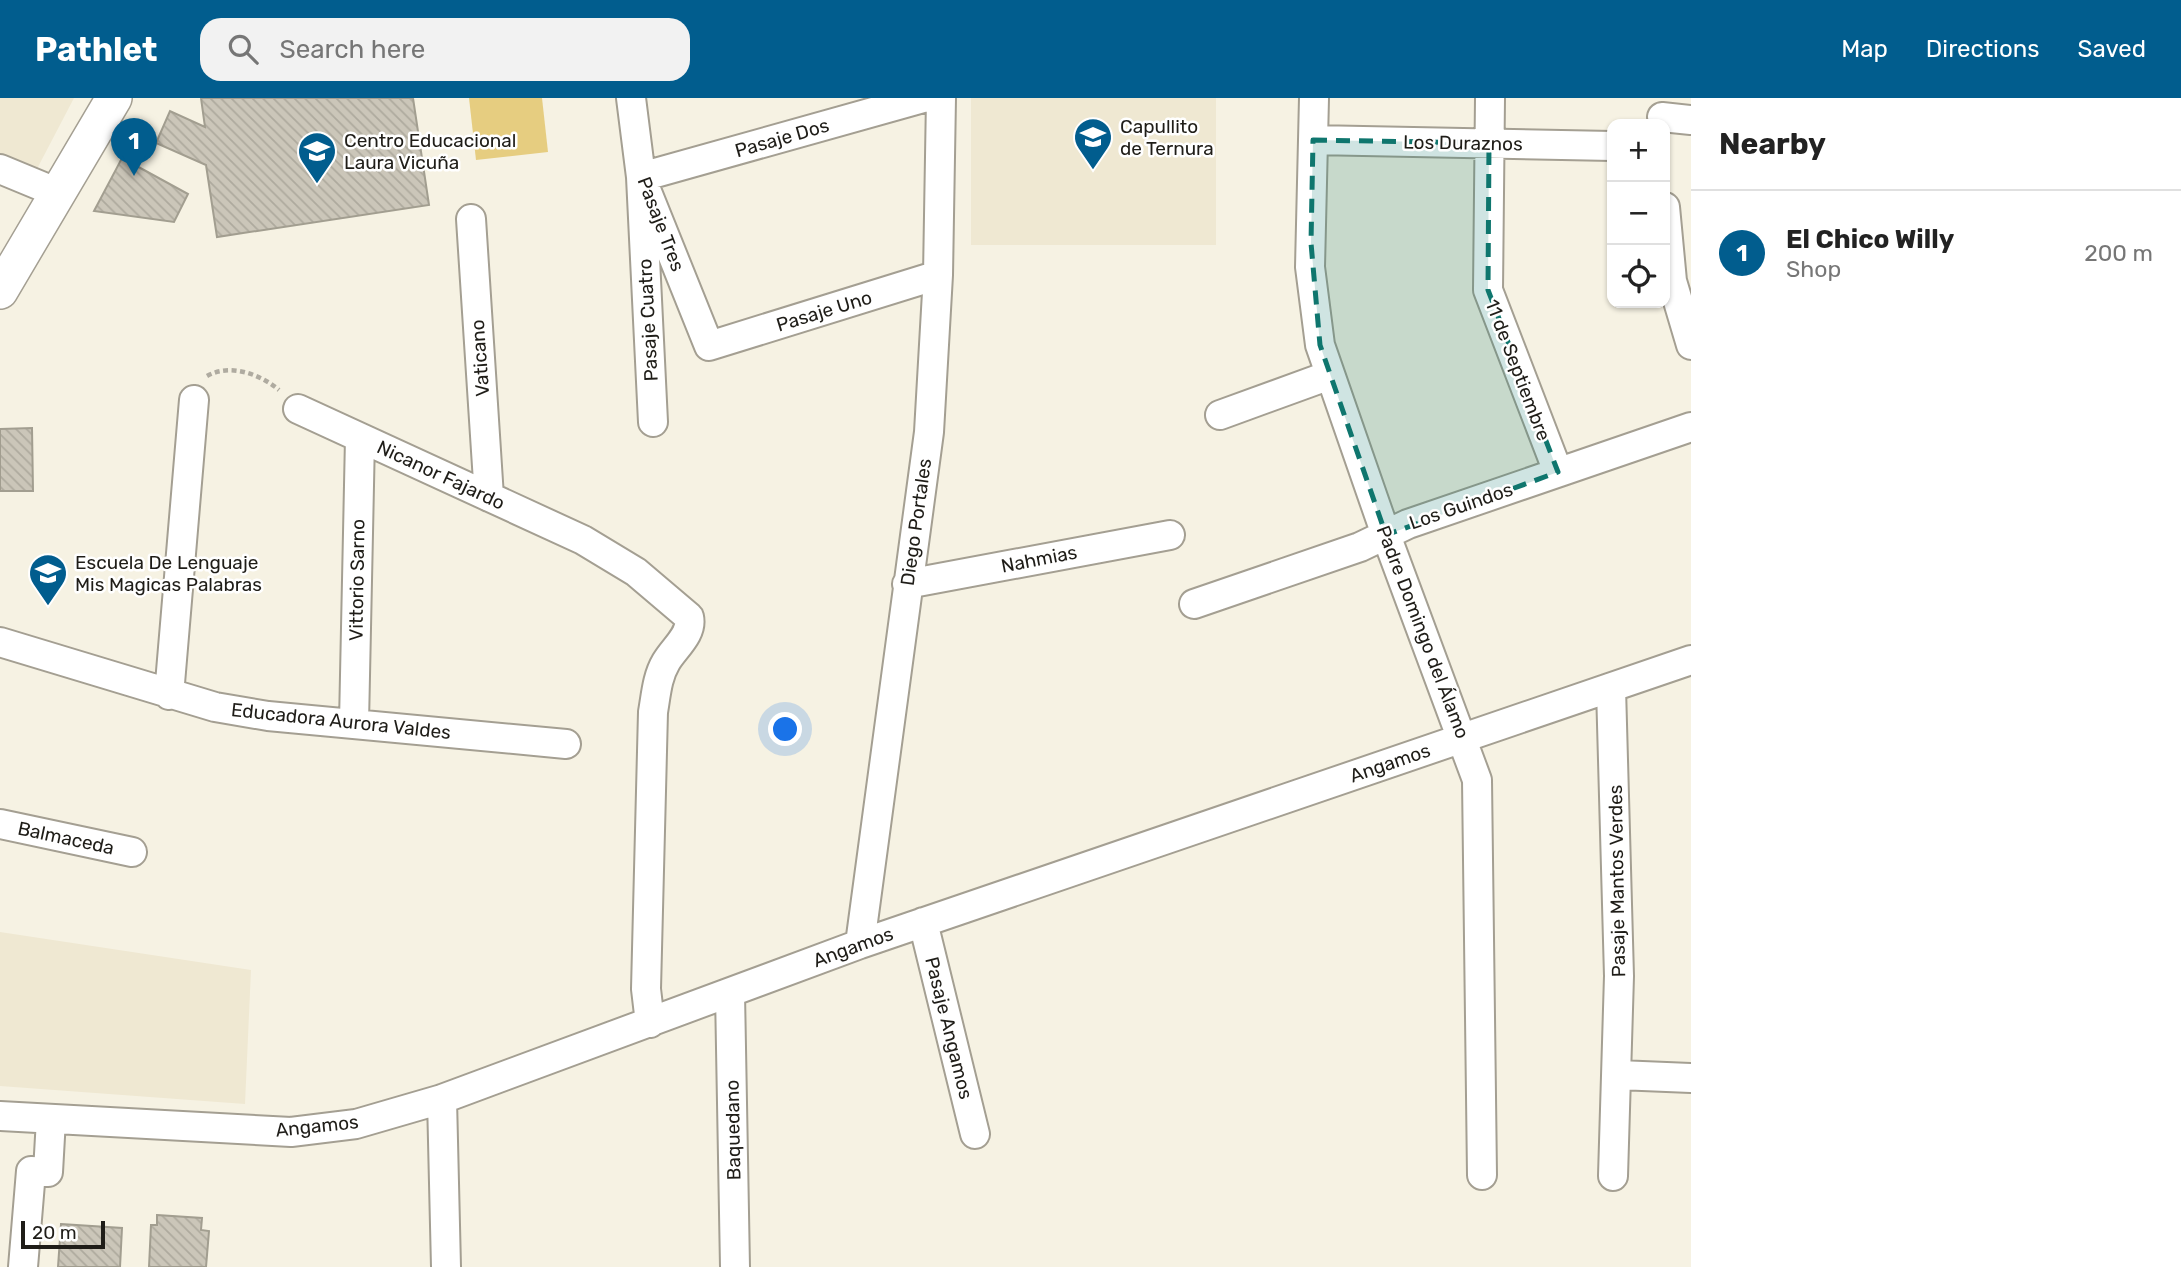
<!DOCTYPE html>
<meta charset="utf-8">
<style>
:root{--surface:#fff;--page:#f2f2f2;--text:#222;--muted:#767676;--line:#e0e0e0;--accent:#015d8e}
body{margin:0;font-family:Rubik,sans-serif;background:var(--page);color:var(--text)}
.controls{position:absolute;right:21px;top:21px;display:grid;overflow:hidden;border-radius:14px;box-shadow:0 2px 5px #0004}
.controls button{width:63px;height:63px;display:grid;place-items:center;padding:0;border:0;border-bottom:2px solid var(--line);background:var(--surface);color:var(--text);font:35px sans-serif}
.scale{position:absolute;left:21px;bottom:18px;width:84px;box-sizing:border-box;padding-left:7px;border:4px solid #1f1d18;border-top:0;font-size:19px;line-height:24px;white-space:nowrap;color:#1f1d18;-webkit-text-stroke:5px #fff;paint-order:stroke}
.you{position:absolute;left:786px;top:632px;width:24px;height:24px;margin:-18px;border:5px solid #fff;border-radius:50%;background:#1a73e8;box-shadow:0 0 0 10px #1a73e833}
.badge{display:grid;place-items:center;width:46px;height:46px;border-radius:50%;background:var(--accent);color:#fff;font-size:23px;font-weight:700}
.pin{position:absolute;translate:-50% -58px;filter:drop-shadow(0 2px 4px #0008)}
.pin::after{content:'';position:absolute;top:37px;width:24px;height:21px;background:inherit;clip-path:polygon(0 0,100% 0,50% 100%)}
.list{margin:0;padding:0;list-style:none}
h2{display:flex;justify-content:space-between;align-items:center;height:91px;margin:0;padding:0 28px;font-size:30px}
h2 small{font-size:23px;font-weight:400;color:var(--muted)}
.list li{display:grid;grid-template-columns:46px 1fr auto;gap:21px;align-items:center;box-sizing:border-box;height:126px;padding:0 28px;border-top:2px solid var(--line)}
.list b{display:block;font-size:26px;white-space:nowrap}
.list p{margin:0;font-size:23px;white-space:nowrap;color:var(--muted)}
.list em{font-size:23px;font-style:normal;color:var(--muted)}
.icon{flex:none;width:38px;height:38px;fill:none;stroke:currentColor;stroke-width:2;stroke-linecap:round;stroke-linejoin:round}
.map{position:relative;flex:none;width:1691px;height:1169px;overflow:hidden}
header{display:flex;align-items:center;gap:42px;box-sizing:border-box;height:98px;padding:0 35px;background:var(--accent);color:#fff}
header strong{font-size:33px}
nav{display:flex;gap:38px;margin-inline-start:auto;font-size:24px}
.search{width:490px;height:63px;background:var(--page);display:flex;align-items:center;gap:18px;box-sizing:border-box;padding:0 24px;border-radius:21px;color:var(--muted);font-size:26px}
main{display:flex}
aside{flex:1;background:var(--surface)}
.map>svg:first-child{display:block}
.built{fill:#efe8d2}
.garden{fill:#e6cd80}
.building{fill:url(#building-back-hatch);stroke:#a29e90;stroke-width:2}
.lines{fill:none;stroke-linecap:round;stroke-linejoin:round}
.minor-casing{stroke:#a49f92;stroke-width:32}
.major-casing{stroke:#a49f92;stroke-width:38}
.path{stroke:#afaba0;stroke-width:4.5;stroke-dasharray:5 3.5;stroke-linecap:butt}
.minor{stroke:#fff;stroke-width:28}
.major{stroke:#fff;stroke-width:35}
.marked{fill:#0f766e;fill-opacity:0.2;stroke:#0f766e;stroke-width:5;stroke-dasharray:14 9;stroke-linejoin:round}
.labels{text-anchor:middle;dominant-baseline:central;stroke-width:5;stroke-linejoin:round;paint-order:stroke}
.poi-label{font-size:19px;fill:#1f1d18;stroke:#fff;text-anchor:start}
.street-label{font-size:19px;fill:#1f1d18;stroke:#fff}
</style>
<header>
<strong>Pathlet</strong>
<div class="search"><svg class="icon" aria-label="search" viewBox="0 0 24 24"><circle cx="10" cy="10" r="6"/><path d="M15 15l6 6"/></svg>Search here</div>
<nav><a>Map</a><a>Directions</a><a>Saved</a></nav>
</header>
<main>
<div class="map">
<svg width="1691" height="1169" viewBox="0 0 1691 1169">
<defs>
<pattern id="building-back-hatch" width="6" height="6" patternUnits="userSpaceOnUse" patternTransform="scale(1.75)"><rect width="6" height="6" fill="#cbc6b9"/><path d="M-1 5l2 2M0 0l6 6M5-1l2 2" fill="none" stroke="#aeaa9e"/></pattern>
</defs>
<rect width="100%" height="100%" fill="#f6f2e3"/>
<!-- built -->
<path class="built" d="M0 0H74L27 90 0 80Z
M971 0H1216V147H971Z
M0 834 251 872 245 1006 0 988Z"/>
<!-- garden -->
<path class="garden" d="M469 0H542L548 54 476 62Z"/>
<!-- building -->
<path class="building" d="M201 0H413L429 107 217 139 206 67 156 45 170 13 205 29Z
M122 60 188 96 174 124 94 113Z
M32 330 33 393H0V331Z
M157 1117 202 1120 201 1132 209 1133 206 1169H149L151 1127H157Z
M61 1126 122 1130 120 1169H58Z"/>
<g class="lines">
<defs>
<path id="minor" d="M631 0 641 79 709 248 938 177
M1314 0 1310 169 1320 247 1386 437 1477 682 1482 1077
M1490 0 1488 192 1558 374
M1662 19 1691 22
M1313 42 1612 48
M0 71 58 95
M1665 109 1672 183 1691 247
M471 121 489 399
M298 311 583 442 636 474 689 519C693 536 674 550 666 564 657 579 656 597 653 614L646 891 650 925
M1220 317 1330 277
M653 324 641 79 923 0
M907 486 1170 437
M1194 506 1360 449 1408 426 1691 329
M0 544 215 609 268 618 566 646
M1611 590 1619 878 1613 1078
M169 597 194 302
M354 625 360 340
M0 726 132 754
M923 824 975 1036
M860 846 929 334 938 177 941 0
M730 895 735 1169
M1618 977 1691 980
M442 1001 446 1169
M0 1018 291 1034 356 1026 442 1001 860 846 1691 562
M23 1169 31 1073 48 1074 51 1021"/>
<path id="major" d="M0 193 114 0"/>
</defs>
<!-- minor casing -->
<use href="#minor" class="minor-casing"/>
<!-- major casing -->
<use href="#major" class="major-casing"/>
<!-- path -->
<path class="path" d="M207 278C230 265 260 276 279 292"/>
<!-- minor -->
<use href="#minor" class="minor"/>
<!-- major -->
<use href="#major" class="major"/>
</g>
<!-- marked area -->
<path class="marked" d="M1313 42 1489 45 1488 192 1558 374 1386 437 1320 247 1311 145Z"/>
<!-- icons -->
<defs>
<symbol id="school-pin" viewBox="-11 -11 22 30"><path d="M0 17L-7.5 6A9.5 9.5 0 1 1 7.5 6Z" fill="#015d8e" stroke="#fff"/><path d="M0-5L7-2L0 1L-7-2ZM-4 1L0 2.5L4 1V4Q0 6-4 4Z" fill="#fff"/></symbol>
</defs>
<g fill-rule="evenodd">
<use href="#school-pin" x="1071" y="17" width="44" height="60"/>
<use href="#school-pin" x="295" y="31" width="44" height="60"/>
<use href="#school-pin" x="26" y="453" width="44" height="60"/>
</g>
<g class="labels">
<!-- poi labels -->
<g class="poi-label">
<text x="1120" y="28">Capullito<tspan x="1120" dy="22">de Ternura</tspan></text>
<text x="344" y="42">Centro Educacional<tspan x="344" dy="22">Laura Vicuña</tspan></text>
<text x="75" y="464">Escuela De Lenguaje<tspan x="75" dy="22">Mis Magicas Palabras</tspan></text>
</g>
<!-- street labels -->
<g class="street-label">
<text transform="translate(782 40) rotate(-16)">Pasaje Dos</text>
<text transform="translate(1463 45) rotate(1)">Los Duraznos</text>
<text transform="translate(661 126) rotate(69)">Pasaje Tres</text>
<text transform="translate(824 213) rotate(-17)">Pasaje Uno</text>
<text transform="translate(648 222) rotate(-93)">Pasaje Cuatro</text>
<text transform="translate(480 260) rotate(-94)">Vaticano</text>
<text transform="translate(1518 272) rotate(69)">11 de Septiembre</text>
<text transform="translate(441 377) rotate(25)">Nicanor Fajardo</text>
<text transform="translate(1461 408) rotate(-19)">Los Guindos</text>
<text transform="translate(916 424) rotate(-82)">Diego Portales</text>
<text transform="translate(1039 461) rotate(-11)">Nahmias</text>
<text transform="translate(357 482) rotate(-89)">Vittorio Sarno</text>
<text transform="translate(1423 534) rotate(69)">Padre Domingo del Álamo</text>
<text transform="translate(341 623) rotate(6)">Educadora Aurora Valdes</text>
<text transform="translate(1390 665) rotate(-19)">Angamos</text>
<text transform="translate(66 740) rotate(12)">Balmaceda</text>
<text transform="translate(1617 783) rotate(-91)">Pasaje Mantos Verdes</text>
<text transform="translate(853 849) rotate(-20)">Angamos</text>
<text transform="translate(949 930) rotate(76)">Pasaje Angamos</text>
<text transform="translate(317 1028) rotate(-6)">Angamos</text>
<text transform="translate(733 1032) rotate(-91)">Baquedano</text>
</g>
</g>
</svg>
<div class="controls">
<button>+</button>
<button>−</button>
<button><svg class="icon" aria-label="locate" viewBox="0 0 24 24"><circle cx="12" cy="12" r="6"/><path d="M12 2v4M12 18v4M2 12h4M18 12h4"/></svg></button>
</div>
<div class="scale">20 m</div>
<div class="you"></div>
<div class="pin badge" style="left:134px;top:78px">1</div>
</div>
<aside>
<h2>Nearby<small></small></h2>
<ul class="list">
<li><span class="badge">1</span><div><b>El Chico Willy</b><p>Shop</p></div><em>200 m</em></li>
</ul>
</aside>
</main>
